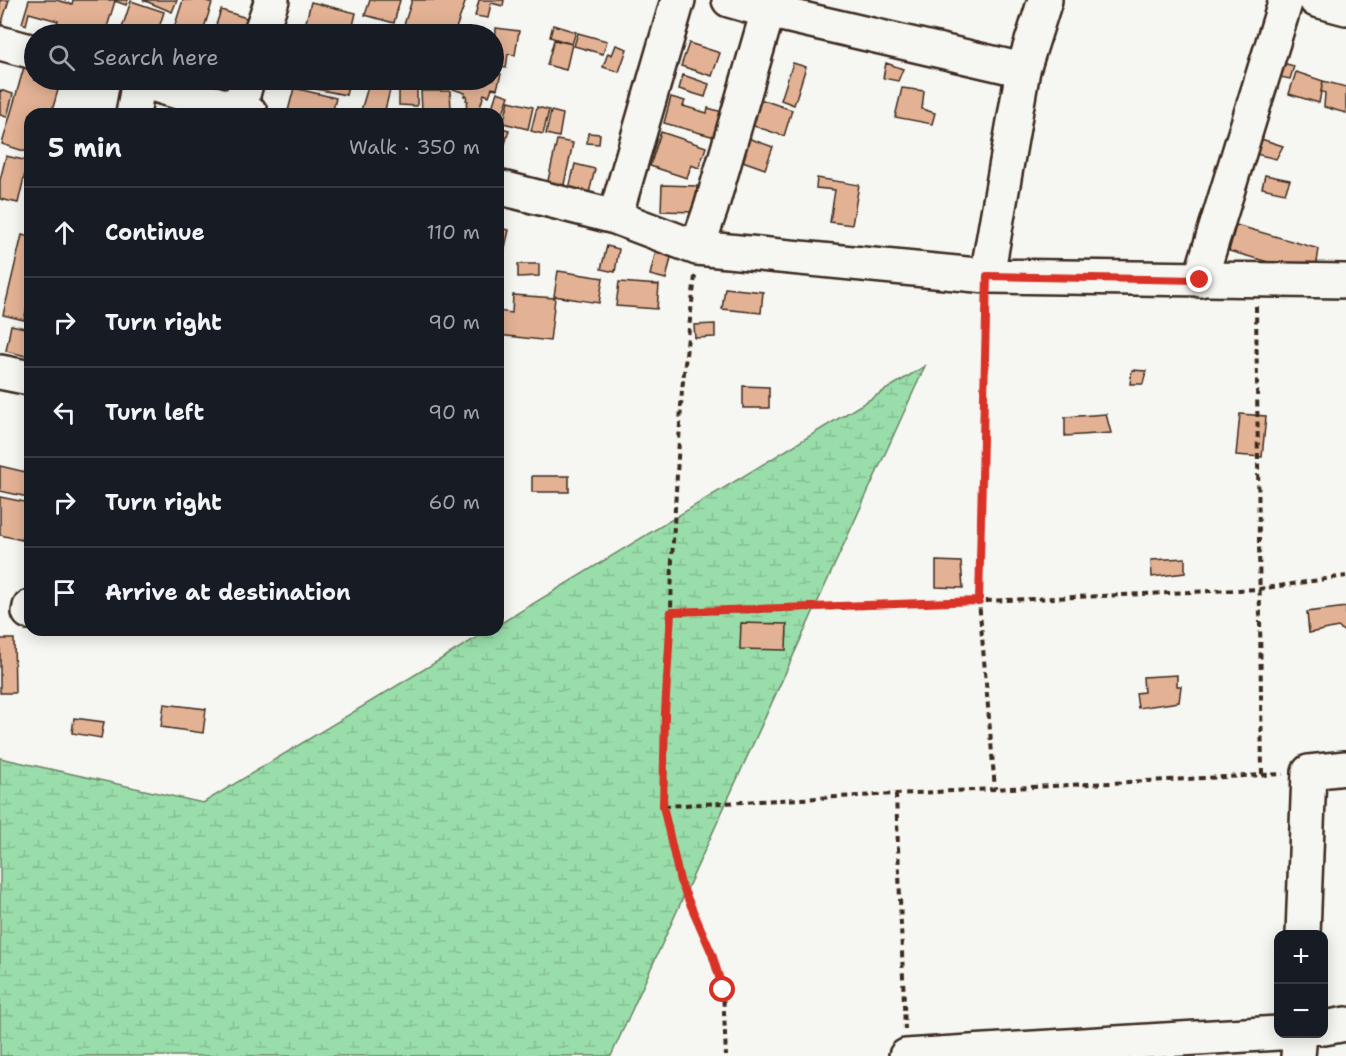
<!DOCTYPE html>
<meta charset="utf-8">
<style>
:root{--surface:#171b24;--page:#20242c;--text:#f1f3f6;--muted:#9ea1a6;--line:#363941}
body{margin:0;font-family:"Shantell Sans",sans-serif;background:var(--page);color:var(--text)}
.controls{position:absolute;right:18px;bottom:18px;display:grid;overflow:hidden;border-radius:12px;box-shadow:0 3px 15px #0003}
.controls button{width:54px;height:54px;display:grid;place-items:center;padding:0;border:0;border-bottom:2px solid var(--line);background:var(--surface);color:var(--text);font:30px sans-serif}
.stop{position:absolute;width:18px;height:18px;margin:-14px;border:4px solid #d93025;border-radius:50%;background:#fff}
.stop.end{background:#d93025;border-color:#fff;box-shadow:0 2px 6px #0008}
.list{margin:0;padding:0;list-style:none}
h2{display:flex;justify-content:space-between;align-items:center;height:78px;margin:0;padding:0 24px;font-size:26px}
h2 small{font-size:20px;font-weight:400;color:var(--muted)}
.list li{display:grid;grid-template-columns:39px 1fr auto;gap:18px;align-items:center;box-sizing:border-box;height:90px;padding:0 24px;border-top:2px solid var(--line)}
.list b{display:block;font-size:22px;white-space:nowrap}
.list em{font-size:20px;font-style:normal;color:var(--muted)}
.icon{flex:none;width:33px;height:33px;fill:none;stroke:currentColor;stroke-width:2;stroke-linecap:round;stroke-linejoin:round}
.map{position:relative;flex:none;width:1346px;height:1056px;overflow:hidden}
.search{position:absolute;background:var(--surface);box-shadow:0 3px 15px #0003;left:24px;top:24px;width:480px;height:66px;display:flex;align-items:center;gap:15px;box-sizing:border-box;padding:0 21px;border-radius:33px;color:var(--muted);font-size:22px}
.panel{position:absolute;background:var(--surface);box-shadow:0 3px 15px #0003;left:24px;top:108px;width:480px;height:528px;border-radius:18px}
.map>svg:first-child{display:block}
.wetland{fill:url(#wetland-marsh);stroke:#6a8464;stroke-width:1.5}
.building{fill:#e3b295;stroke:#3b2a1e;stroke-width:1.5}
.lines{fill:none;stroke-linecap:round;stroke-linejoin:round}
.minor-casing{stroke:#3b2a1e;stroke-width:38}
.path{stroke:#3b2a1e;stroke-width:4;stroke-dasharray:6 4.5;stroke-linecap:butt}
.minor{stroke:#f6f6f2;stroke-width:33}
.route{stroke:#d93025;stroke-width:8}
</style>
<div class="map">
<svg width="1346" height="1056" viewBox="0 0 1346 1056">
<defs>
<pattern id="wetland-marsh" width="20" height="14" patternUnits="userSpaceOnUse" patternTransform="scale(1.5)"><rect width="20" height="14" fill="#99deaa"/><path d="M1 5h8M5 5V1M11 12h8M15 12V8" fill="none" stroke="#85bf92"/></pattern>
</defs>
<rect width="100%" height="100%" fill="#f6f6f2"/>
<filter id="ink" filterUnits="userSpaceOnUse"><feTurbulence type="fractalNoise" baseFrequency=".0167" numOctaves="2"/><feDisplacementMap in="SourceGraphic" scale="12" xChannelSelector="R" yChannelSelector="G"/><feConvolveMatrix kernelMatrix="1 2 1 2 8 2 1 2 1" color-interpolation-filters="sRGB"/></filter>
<g filter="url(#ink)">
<!-- wetland -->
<path class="wetland" d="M925 366 611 1056H0V758L203 803 489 630H498V625Z"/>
<!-- building -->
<path class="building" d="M0 0H9L1 25H0Z
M29 0H56L72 4 73 0H128L126 5 115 1 105 34H54L58 21 29 13 26 25 22 23Z
M143 0H177L172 12Z
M183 0H204L212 3 202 34H172Z
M370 0H400L394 23 365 15Z
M412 0H466L454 34H401Z
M479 0H504L503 6 491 3 488 18 475 16Z
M131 1 164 12 157 34H120Z
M311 2 356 13 351 34H303Z
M221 10 253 20 248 34H213Z
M553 25 576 32 572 44 550 37Z
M496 28 519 31 515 55 508 54 506 68 494 66Z
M578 33 607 41 603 54 574 46Z
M554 40 572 44 566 70 547 65Z
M689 43 720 53 712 76 681 66Z
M616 45 627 49 619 72 603 67 608 53 612 55Z
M1279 62 1294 66 1290 79 1275 76Z
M793 63 806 67 794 105 781 100Z
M886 63 903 69 898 81 883 78Z
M24 67 34 70V80H61L51 114H30V153L2 144Z
M494 72 501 74 497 89 492 88 489 96 484 94 478 114 464 113 468 101 466 100 467 96H464L465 93 453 89 456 80H494Z
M1296 72 1323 81 1319 103 1289 94Z
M683 75 709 84 705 97 679 89Z
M200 80H226L224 88 199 81Z
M302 80H349L346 95 301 86Z
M370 80 391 86 384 114H360Z
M1323 81 1346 87V113L1324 107 1325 93 1321 91Z
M294 88 336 98 332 114H298L288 111Z
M399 88 417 89V106L399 105Z
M902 88 924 91 922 109 935 113 932 124 895 117Z
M0 90 13 94 7 117 0 115Z
M421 91H450L451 109 422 110Z
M497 92 509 96 500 121 498 120V114H490Z
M671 97 685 101 683 106 707 113 708 108 722 112 715 137 664 123Z
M760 99 792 110 784 136 751 125Z
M509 101 533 107 528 129 503 123Z
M537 107 549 110 543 134 531 131Z
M551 111 563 114 559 137 546 134Z
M498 127 509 130 505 144 498 142Z
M661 132 706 147 699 168 691 165 687 178 650 166Z
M588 133 600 134 599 144 587 143Z
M745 137 773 147 765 169 737 159Z
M1258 138 1283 146 1276 159 1252 153Z
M557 140 573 143 563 189 547 185Z
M6 156 28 161 18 203 0 199V180Z
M575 164 595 169 589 193 569 189Z
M1265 175 1290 180 1285 193 1262 188Z
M817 178 859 185 852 225 830 222 835 190 816 188Z
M662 185 697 186 695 212 661 211Z
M1236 225 1319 249 1315 275 1229 251Z
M498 228 509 230 499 273H498Z
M22 235 30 237V295L24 320 3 315Z
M607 246 619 249 615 272 601 269Z
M657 246 673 249 666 279 650 275Z
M518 264H539V276L518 277Z
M558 271 603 278 599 303 554 296Z
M619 282 659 285 657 309 616 306Z
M725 288 763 292 761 313 722 309Z
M513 295 555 298 550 341 498 335V311L512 313Z
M715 324V337L695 338 694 325Z
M11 325 30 329V357L6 351Z
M1132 370 1146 371 1143 384H1130Z
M743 386 769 387V408H743Z
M1106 414 1111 433 1065 436V417Z
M1240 414 1266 416 1262 457 1236 455Z
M0 466 30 473 28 497 0 491Z
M532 476H569V492H532Z
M0 497 30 503 22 540 0 535Z
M1185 558V573L1152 577 1151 560Z
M936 561 961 562 963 588 936 587Z
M1346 607V633L1338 627 1309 633 1307 612Z
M741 623 787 624 786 650 740 649Z
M0 639H14L15 693H0Z
M1177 675V686H1181L1179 702 1138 708 1136 693 1144 692 1143 677Z
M164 704 206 709 203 733 161 727Z
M74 718 104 722 101 738 72 733Z"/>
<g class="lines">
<defs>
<path id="minor" d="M729 0 768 11 1023 70 987 276
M1316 0 1346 8
M260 34 272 0
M0 43 34 52
M1023 70 1045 0
M138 80 251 114
M239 110 247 80
M133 114 139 80
M498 187 615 217 697 248 987 276 1346 281
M615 217 678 0
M697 248 711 208 768 11
M1200 280 1286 0
M0 372 30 378
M29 612 30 607
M1303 934 1309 772 1346 768
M1324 1028 1346 1024
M906 1056 1278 1033
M1298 1056 1300 1034"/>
</defs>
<!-- minor casing -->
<use href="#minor" class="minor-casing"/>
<!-- path -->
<path class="path" d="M695 276 682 390 672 559 671 613 665 713 664 806 680 881 712 954 723 990 726 1056
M987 304 979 601 995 789
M1256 306 1262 775
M671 613 849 607 1259 589 1346 576
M896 794 905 1030
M664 806 1283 774"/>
<!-- minor -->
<use href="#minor" class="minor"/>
</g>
</g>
<g class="lines" filter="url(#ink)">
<!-- route -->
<path class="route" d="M723 990 712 954 680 881 663 806 665 713 671 612 979 601 987 276 1200 280"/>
</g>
</svg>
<div class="controls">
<button>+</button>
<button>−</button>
</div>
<div class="stop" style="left:723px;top:990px"></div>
<div class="stop end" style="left:1200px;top:280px"></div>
<div class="search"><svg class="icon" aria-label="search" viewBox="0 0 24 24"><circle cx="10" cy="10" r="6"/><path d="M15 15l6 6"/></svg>Search here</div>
<section class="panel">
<h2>5 min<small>Walk · 350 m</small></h2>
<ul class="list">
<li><svg class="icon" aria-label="ahead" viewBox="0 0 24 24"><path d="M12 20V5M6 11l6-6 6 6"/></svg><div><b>Continue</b></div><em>110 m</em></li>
<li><svg class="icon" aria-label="right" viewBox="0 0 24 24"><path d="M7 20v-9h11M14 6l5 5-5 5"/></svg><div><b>Turn right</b></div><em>90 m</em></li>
<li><svg class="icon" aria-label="left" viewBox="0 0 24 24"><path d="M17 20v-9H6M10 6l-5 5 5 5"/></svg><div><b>Turn left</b></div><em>90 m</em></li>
<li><svg class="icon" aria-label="right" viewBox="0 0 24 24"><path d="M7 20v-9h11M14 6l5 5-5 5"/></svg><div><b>Turn right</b></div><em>60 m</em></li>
<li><svg class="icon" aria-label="arrive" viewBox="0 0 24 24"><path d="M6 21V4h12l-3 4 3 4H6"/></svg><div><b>Arrive at destination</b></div></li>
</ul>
</section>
</div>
